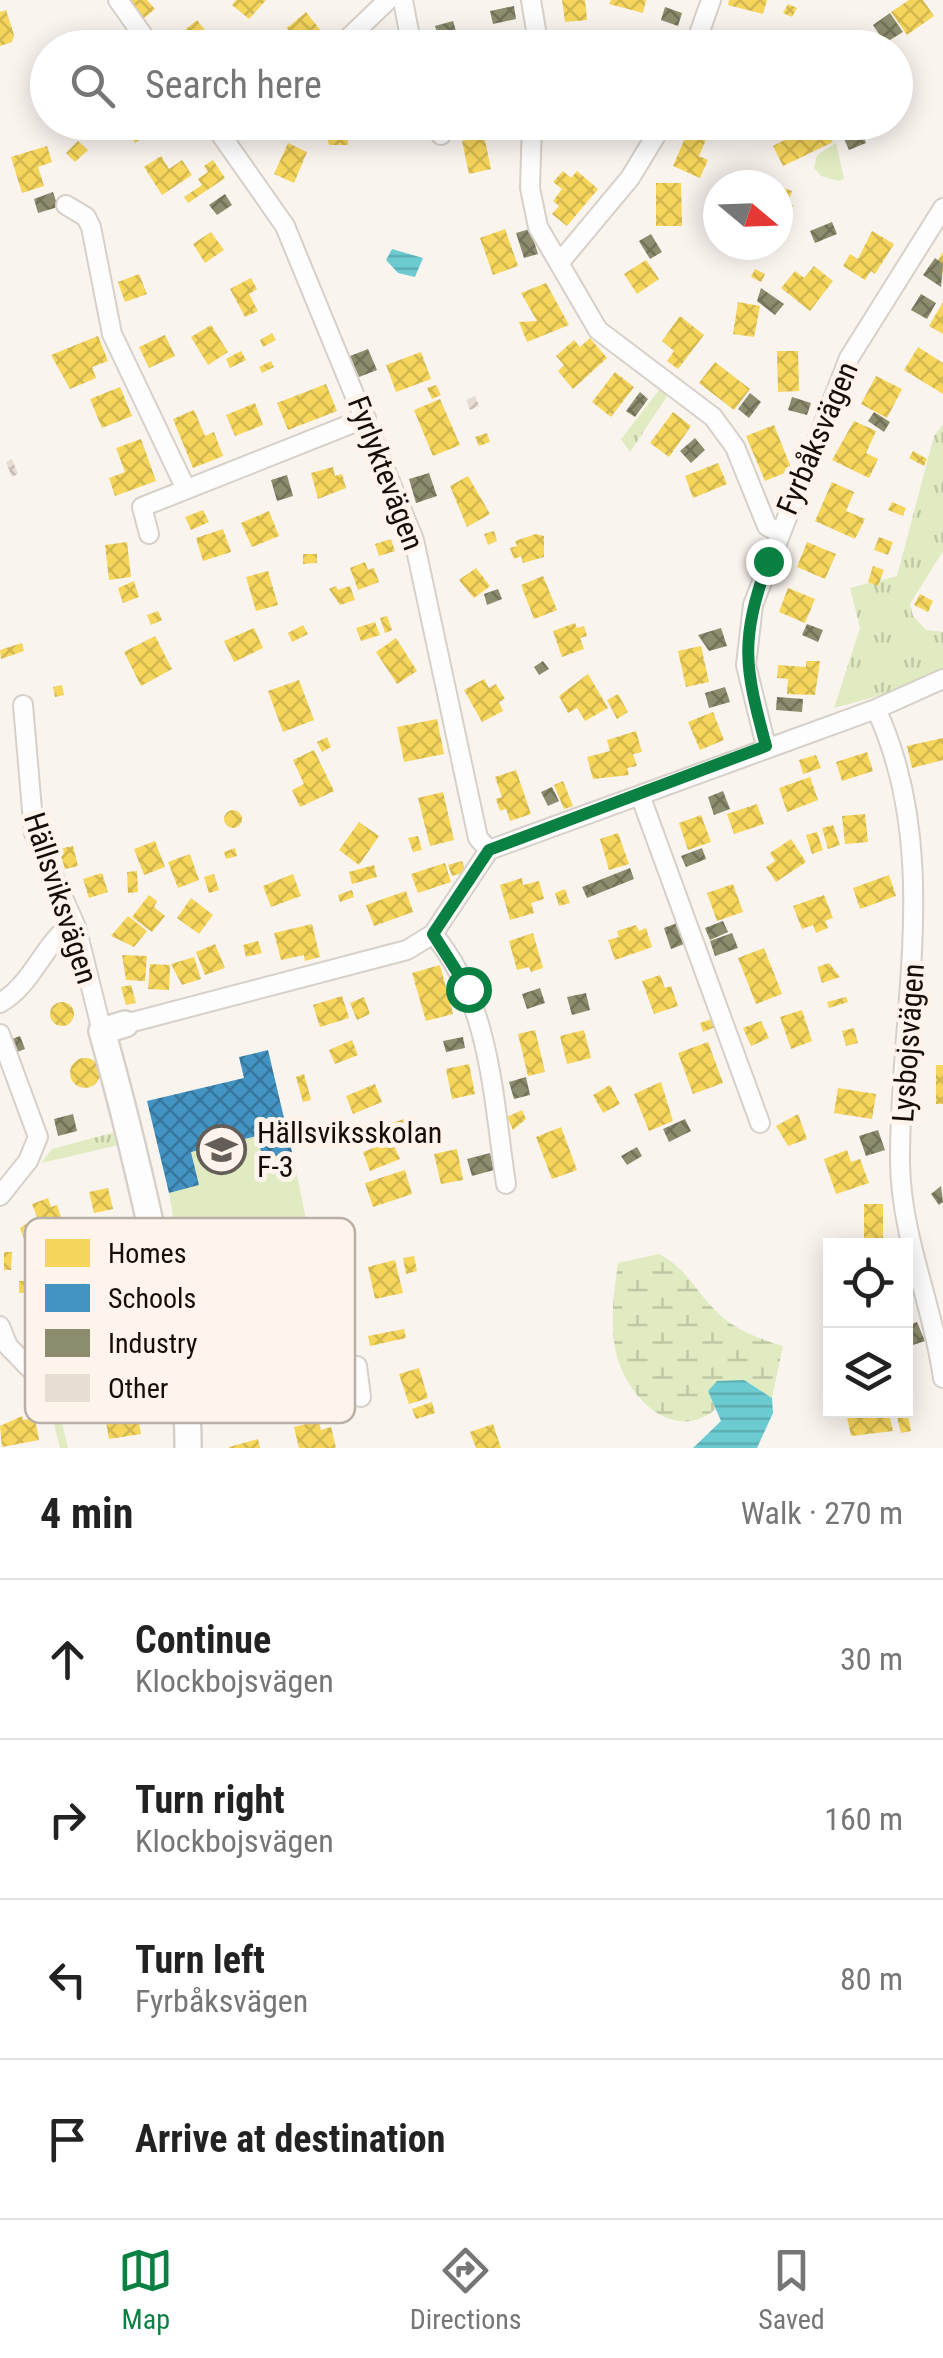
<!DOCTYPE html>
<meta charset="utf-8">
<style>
:root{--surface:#fff;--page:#f2f2f2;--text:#222;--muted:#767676;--line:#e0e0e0;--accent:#0b8043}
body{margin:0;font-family:"Roboto Condensed",sans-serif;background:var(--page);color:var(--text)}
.controls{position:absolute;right:30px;bottom:30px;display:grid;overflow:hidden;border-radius:0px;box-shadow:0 5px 25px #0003}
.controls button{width:90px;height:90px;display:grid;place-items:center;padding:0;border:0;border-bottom:2px solid var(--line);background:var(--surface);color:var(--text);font:50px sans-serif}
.compass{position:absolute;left:703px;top:170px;width:90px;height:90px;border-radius:50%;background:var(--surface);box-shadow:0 5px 25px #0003;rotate:109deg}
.stop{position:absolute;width:30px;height:30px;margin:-22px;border:8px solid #0b8043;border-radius:50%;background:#fff}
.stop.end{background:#0b8043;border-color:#fff;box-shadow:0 2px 10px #0008}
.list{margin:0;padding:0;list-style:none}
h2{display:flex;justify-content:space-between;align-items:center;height:130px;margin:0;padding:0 40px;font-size:42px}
h2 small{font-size:32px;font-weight:400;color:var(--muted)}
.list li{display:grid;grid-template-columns:65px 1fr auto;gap:30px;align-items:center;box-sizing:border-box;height:160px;padding:0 40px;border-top:2px solid var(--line)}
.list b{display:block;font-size:38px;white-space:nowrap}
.list p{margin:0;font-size:32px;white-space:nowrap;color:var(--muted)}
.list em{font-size:32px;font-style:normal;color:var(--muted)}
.icon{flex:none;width:55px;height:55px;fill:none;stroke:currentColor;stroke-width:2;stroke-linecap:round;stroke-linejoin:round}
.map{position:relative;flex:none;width:943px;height:1448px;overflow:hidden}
.search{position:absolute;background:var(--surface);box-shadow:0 5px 25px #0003;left:30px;right:30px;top:30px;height:110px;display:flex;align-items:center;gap:25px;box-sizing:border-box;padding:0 35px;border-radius:55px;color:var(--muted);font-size:38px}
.sheet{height:770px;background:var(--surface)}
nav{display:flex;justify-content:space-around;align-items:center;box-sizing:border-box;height:140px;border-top:2px solid var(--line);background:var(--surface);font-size:28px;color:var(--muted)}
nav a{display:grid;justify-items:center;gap:5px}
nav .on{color:var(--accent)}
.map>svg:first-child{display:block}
.grass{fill:url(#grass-tufts)}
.wetland{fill:url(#wetland-marsh)}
.park{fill:#e0ebc1}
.water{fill:url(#water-rules)}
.homes{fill:url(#homes-cross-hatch)}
.schools{fill:url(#schools-cross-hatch)}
.industry{fill:url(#industry-cross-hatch)}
.building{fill:url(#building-cross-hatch)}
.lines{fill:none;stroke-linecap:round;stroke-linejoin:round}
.street-casing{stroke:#d6d0c9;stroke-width:22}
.secondary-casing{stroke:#d6d0c9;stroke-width:30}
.street{stroke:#fefdfd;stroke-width:18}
.secondary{stroke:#fefdfd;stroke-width:25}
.route{stroke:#0b8043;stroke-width:12}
.labels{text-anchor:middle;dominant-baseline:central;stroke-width:10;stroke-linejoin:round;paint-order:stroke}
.street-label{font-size:30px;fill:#150d06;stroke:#fef4eb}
.poi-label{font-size:30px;fill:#150d06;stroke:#fef4eb;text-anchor:start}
.key{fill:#fef4eb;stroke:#b8afa6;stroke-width:2.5}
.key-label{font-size:28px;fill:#150d06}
</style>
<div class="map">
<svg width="943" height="1448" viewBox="0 0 943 1448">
<defs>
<pattern id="grass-tufts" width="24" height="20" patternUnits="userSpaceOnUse" patternTransform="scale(2.5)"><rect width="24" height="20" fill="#e0ebc1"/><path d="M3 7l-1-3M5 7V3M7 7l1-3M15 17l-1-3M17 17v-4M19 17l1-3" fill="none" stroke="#bfc8a4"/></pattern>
<pattern id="wetland-marsh" width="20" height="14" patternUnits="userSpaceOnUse" patternTransform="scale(2.5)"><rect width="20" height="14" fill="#e0ebc1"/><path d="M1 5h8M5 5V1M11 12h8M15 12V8" fill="none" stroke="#bfc8a4"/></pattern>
<pattern id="water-rules" width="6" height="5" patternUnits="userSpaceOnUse" patternTransform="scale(2.5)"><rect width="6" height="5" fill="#6bcbd1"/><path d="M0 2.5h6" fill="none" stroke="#5cadb2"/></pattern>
<pattern id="homes-cross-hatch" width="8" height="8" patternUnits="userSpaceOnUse" patternTransform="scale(2.5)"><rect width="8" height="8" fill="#f6d55c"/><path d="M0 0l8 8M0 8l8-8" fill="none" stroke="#d2b64e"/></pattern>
<pattern id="schools-cross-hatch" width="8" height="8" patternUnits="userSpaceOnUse" patternTransform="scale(2.5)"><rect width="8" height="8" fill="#4393c3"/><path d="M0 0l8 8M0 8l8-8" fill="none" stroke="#37769c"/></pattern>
<pattern id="industry-cross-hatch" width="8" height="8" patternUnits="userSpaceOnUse" patternTransform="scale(2.5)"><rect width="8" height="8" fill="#8c8c6e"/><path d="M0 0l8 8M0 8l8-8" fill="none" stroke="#717158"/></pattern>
<pattern id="building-cross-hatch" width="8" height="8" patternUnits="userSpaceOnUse" patternTransform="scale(2.5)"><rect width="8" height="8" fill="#e7ddd3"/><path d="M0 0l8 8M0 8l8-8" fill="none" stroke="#c5bcb4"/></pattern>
</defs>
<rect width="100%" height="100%" fill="#faf4ef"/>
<!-- grass -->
<path class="grass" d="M836 143 844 178 839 181 821 176 814 168 817 155Z
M660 389 668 395 630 452 621 439Z
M943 424V551L910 604 913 616 926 630 943 632V668L893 692 834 708 860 628 850 588 897 576 934 436Z
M119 1131 123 1144 41 1163 52 1149Z
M56 1398 68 1448H60L48 1400Z"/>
<!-- wetland -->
<path class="wetland" d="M659 1254C688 1269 697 1294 720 1315 738 1331 760 1339 783 1346L772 1398 744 1380 708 1391 718 1407C674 1448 623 1394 615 1348 610 1318 614 1292 618 1263Z"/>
<!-- park -->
<path class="park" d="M257 1136 263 1158 292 1152 314 1257 188 1307 169 1193 199 1185 191 1152Z"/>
<!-- water -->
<path class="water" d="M392 249 423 258 415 277 398 273 386 260Z
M744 1380 772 1398 773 1413 757 1448H693L721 1421 708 1391 717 1381Z"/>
<!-- homes -->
<path class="homes" d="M129 0H147L155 9 144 18Z
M236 0H266L249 19 232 5Z
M562 0H585L587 20 565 22Z
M611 0H646L643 13 609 4Z
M729 0H767L763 14 728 5Z
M909 0H923L934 16 907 35 891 12Z
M788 4 797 8 792 17 783 13Z
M6 10 14 35 12 42 0 46V12Z
M306 12 325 36 310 48H284L295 39 287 28Z
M197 20 212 39 202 48H171L168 44Z
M518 33 519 48H494V34Z
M731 33 750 41 747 48H725Z
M571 34 572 44 553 45 552 35Z
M642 34 643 48H615L614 37Z
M121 122H155L158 127 135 143Z
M275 122H292L294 125 284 136 272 125Z
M324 122H348V145H329Z
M552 122H590L589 134 551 131Z
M820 122 833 142 783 166 773 146Z
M689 129 707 137 699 156 708 160 700 178 673 166Z
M484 136 491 169 469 174 462 141Z
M78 141 88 150 75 162 66 153Z
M288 143 307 152 294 183 274 174Z
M47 146 52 162 38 167 44 186 22 193 11 157Z
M161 156 169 169 182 160 192 175 162 195 144 167Z
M213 160 225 178 188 203 184 197 202 185 198 179 208 172 204 166Z
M563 171 571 178 577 171 598 189 567 226 552 214 559 206 553 201 562 189 553 182Z
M656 183H681L682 226H656Z
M778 186 792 191 788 203 793 205 784 228 778 226Z
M505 229 518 266 493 275 480 238Z
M872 231 894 244 875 274 871 271 865 280 843 266 850 254 858 259Z
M211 232 224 250 205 263 193 244Z
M943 252V274L933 268Z
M646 260 659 279 637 294 624 274Z
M814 266 833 281 810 311 781 288 795 271 804 278Z
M755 269 765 274 761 282 751 277Z
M139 274 147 294 125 302 118 282Z
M251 278 257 289 249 294 258 311 245 317 230 289Z
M546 283 569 325 527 342 519 322 537 321 521 293Z
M738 302 760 306 754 337 733 334Z
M943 302V334L929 326Z
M680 316 704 335 678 369 667 361 674 351 662 341Z
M211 325 228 352 208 365 191 337Z
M272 333 276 340 263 347 260 340Z
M165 335 175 356 149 368 139 347Z
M98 336 108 361 92 367 96 378 70 389 51 355Z
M590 338 607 358 573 389 558 371 564 365 556 356 574 340 580 347Z
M918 347 943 363V394L904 370Z
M241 351 246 360 230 368 226 359Z
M777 351H798L799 391 778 392Z
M421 352 431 379 396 392 386 365Z
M271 361 274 367 262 373 259 367Z
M715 362 750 389 734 410 699 383Z
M615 372 634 387 611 417 592 402Z
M876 376 902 389 887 418 861 404Z
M326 384 337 411 288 430 277 403Z
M436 385 441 395 432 399 427 388Z
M120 387 132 416 102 428 90 399Z
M440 399 460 445 433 456 414 410Z
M255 403 263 425 235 436 226 415Z
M194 410 205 436 214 432 223 456 193 468 173 419Z
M673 412 691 426 669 457 650 443Z
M854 421 876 431 866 453 878 459 869 478 832 460Z
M774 425 792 470 765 481 746 436Z
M487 433 490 442 479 446 475 437Z
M141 439 156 481 115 496 109 478 125 472 116 448Z
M913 451 927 459 924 466 909 458Z
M718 463 727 484 693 498 685 476Z
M333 467 335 476 342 474 346 488 318 499 311 473Z
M468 476 490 514 467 527 450 486Z
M832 482 854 492 846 511 865 519 855 539 815 521Z
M892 502 906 508 903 516 888 510Z
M203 510 209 522 191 530 185 517Z
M269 511 279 536 252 547 241 523Z
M223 529 231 552 203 561 196 538Z
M494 531 497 541 488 545 484 534Z
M536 534 544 536V557L523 563 521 556 514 559 510 548 517 546 515 541Z
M879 537 893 542 888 555 874 550Z
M391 539 395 551 379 556 375 544Z
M127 542 131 577 109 580 105 545Z
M807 542 836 554 825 579 797 567Z
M303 554H317V563L303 564Z
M365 562 368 570 374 568 379 582 358 590 350 568Z
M873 566 884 570 878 586 868 582Z
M476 568 490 586 474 598 459 580Z
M268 571 278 605 256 611 246 577Z
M543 576 557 610 534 619 521 585Z
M134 581 139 597 123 603 118 588Z
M336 586 338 590 350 586 355 600 340 605 329 589Z
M788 588 815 599 805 623 779 612Z
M920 594 933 601 928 612 914 605Z
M158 611 162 620 151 625 147 615Z
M387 616 392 630 385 633 380 618Z
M375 622 380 635 361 641 356 628Z
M575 623 577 628 584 626 587 636 580 638 584 649 562 657 553 631Z
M303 625 308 634 292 642 288 633Z
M254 628 263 648 234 662 224 641Z
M155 636 172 669 141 686 124 652Z
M396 638 417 671 397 684 376 652Z
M22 643 24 651 1 659 0 650Z
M701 646 709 682 686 687 678 651Z
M806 661H820L815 695 787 694 788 679 777 678 778 665 806 667Z
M588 674 608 708 585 721 577 708 568 713 559 696Z
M484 679 489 688 496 684 505 699 499 702 503 711 482 722 464 690Z
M299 680 314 720 283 732 268 691Z
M62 685 64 695 55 697 53 687Z
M618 694 628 712 617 719 607 700Z
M713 712 724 740 700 750 688 722Z
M437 719 444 754 404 762 397 727Z
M636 731 642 752 633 754 637 766 627 768 629 775 593 779 587 757 610 751 607 740Z
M327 737 331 747 322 752 317 742Z
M943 738V760L912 768 907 746Z
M314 750 334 791 300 807 292 790 304 784 293 760Z
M867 752 873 771 842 781 836 762Z
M816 755 821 768 803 774 799 760Z
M516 770 531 814 510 821 506 809 500 811 496 799 502 797 495 777Z
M810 777 818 800 787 812 779 788Z
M563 781 573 806 564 809 554 785Z
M443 792 454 840 430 846 418 798Z
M757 804 764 824 734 834 727 814Z
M224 819a9 9 0 1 1 18 0a9 9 0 1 1-18 0Z
M865 814 868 842 845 844 842 816Z
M701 815 711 842 688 850 679 823Z
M359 822 379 836 359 865 339 850Z
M833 825 840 845 828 849 822 828Z
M817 832 823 850 812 854 806 835Z
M618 833 629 864 609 870 600 839Z
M418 836 422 850 413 852 408 838Z
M791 839 806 862 776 882 766 867 775 861 770 853Z
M155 841 165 867 144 875 134 849Z
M73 846 78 866 65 869 59 849Z
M235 848 237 856 226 859 224 852Z
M190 854 199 880 178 888 168 862Z
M462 861 466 872 452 876 448 865Z
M445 863 451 882 418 893 411 874Z
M374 865 377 877 352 884 349 872Z
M137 871 138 892 128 893 127 872Z
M102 873 108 892 89 898 83 879Z
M214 874 219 890 209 893 204 877Z
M293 874 301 896 271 907 263 886Z
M889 875 896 896 860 909 853 888Z
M522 878 523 885 539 881 544 899 531 903 534 913 510 920 500 885Z
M733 884 743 912 717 921 707 893Z
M565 889 570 903 559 906 555 893Z
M352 890 354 897 340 902 338 895Z
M406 891 413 912 374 926 366 905Z
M149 895 157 901 154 907 165 916 152 932 132 917Z
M824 895 833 918 825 921 828 928 816 933 813 925 802 929 793 906Z
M191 898 213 915 199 934 177 918Z
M128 916 147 931 134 947 111 936Z
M312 924 320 957 305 961 304 955 281 960 274 933Z
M636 925 639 931 646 928 652 947 615 960 608 940 619 937 617 931Z
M533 933 543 968 531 972 529 967 517 970 509 941Z
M258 941 262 953 246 957 243 945Z
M215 944 225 968 205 975 196 952Z
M764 948 782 994 756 1004 738 958Z
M122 955 147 956 145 981 126 980Z
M194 957 201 979 182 985 171 964Z
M829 963 840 977 822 983 817 967Z
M150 964 170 965 169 990 148 989Z
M440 965 453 1014 426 1021 412 973Z
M660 975 665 988 671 986 678 1006 654 1014 642 981Z
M131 985 136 1003 126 1005 121 987Z
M342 996 349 1018 320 1027 313 1005Z
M364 997 370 1014 357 1020 350 1003Z
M846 997 848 1002 829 1008 827 1002Z
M50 1014a12 12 0 1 1 24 0a12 12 0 1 1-24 0Z
M802 1010 812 1041 791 1049 780 1017Z
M712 1019 715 1027 703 1032 700 1023Z
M761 1021 769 1038 751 1046 743 1028Z
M854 1028 858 1043 846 1046 842 1031Z
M535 1030 545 1072 528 1076 518 1034Z
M584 1030 591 1058 567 1064 560 1036Z
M352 1040 358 1055 335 1064 329 1050Z
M708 1042 723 1083 693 1094 678 1053Z
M70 1073a15 15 0 1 1 30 0a15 15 0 1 1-30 0Z
M469 1064 475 1094 452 1099 446 1069Z
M936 1065H943V1104H936Z
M304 1074 311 1100 303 1102 296 1077Z
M661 1082 673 1121 649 1131 634 1094Z
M375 1084 382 1102 353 1114 346 1096Z
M610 1085 620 1104 603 1113 593 1095Z
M838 1088 876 1094 872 1119 834 1113Z
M522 1110 526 1119 513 1130 507 1117Z
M798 1114 807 1139 788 1146 776 1126Z
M404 1119 411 1139 400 1144 392 1123Z
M561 1127 577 1170 552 1179 536 1137Z
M392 1141 400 1159 370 1171 363 1152Z
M457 1149 463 1180 441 1184 434 1154Z
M847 1150 851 1162 860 1159 869 1183 836 1194 824 1159Z
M405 1170 412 1194 373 1207 365 1183Z
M108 1188 113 1209 94 1213 89 1192Z
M48 1198 51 1207 57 1205 62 1220 55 1223 57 1237 25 1242 20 1228 37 1217 32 1204Z
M864 1204H883V1243H864Z
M4 1252H12L11 1270H4Z
M414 1256 417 1271 406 1274 403 1258Z
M395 1260 403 1293 375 1299 368 1267Z
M19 1281H26V1293H19Z
M404 1329 406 1338 370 1346 368 1336Z
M419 1368 428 1398 409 1404 399 1374Z
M134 1395 141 1434 109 1439 105 1416 113 1415 111 1400Z
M432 1402 435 1413 416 1419 412 1409Z
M856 1410H888L893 1431 851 1436 847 1417 857 1415Z
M908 1415 911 1431 901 1433 897 1417Z
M22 1416 23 1420 35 1418 39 1440 2 1447 0 1426Z
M319 1421 321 1430 331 1427 336 1448H299L294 1427Z
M493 1424 501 1448H476L470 1432Z
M258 1439 260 1448H229V1447Z"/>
<!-- schools -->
<path class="schools" d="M268 1050 292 1152 263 1159 257 1136 191 1152 199 1185 169 1193 147 1101 244 1078 239 1057Z"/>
<!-- industry -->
<path class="industry" d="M514 6 516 19 493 24 490 11Z
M665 7 682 13 678 26 661 20Z
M890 13 903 32 885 43 873 25Z
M453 21 457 34 439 40 435 26Z
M862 132 866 143 849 150 844 139Z
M53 192 58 207 38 213 34 199Z
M225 194 232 205 217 215 209 205Z
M832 222 837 234 815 243 810 231Z
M530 229 538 254 524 258 516 233Z
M651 234 662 252 650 259 639 241Z
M935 258 943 264 941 287 923 275Z
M761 288 784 304 775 315 757 301Z
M921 294 936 303 927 319 911 310Z
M368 349 377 370 359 377 350 356Z
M640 392 648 399 635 417 626 411Z
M750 393 761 402 749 418 738 409Z
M792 397 811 403 807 415 788 410Z
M874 412 890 422 884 432 868 421Z
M695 438 705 450 691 463 680 451Z
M429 473 437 496 416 503 409 479Z
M287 475 293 496 277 501 271 480Z
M498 589 502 599 487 605 484 594Z
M807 624 823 630 818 642 802 635Z
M721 628 727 646 709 651 698 635Z
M543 661 549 669 539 675 534 667Z
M725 687 730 702 709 708 705 693Z
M777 697 803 699 802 712 776 710Z
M552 787 559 801 548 806 541 792Z
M723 791 730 809 714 815 708 797Z
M702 848 706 859 686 867 681 856Z
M630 868 634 879 587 898 582 887Z
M723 921 728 932 710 940 705 928Z
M677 923 684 944 671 949 664 928Z
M732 933 738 948 715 956 710 941Z
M540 988 545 1003 527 1009 522 994Z
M586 993 590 1010 572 1015 567 997Z
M20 1036 25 1049 17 1052 12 1039Z
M463 1037 465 1048 446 1052 443 1041Z
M526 1077 530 1095 514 1099 509 1082Z
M73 1114 77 1131 58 1136 54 1119Z
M685 1119 691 1131 669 1142 663 1129Z
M878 1130 885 1150 866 1156 859 1136Z
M637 1147 642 1156 627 1165 621 1156Z
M490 1153 494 1170 472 1176 467 1159Z
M941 1186 943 1202 939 1205 931 1194Z
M917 1322 925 1341 913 1345 906 1326Z"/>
<!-- building -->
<path class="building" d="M475 396 479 406 470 410 466 400Z
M12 459 18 474 12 477 6 462Z"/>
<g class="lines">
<defs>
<path id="street" d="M118 0 152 48
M403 0 412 48
M531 0 539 48
M338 48 388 0
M694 48 711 0
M212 122 285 226 414 540 478 838 489 850
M438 122 441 135
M532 122 530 188 538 227 598 330 713 417 735 447 767 526 778 532
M226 137 244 122
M66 205 86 217 91 227 112 334 186 489
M560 262 630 178 664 122
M149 534 142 507 366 418
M23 705 34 833 76 927 102 1031
M876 709C943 853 899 1010 900 1162 901 1238 933 1304 943 1378
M766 746 746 665 753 605 849 358 943 208
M640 795 760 1123
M433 934C491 1003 493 1099 506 1184
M0 1003C33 984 43 944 74 922
M125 1024 407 950 433 934 489 850 876 709 943 679
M0 1034 38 1137 28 1161 0 1196
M0 1326 8 1346 46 1385 179 1358
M188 1414 345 1365 357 1366 361 1397"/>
<path id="secondary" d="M125 1024 102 1031C126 1116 146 1201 164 1287 175 1340 189 1393 188 1448"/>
</defs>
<!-- street casing -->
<use href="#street" class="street-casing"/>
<!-- secondary casing -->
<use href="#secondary" class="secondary-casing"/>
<!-- street -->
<use href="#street" class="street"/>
<!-- secondary -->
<use href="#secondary" class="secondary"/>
</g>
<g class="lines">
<!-- route -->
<path class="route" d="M468 989 433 934 489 850 766 746C744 665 740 641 768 561"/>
</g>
<!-- icons -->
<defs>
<symbol id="school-ring" viewBox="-11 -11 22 22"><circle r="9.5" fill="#fef4eb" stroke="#655e58" stroke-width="1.5"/><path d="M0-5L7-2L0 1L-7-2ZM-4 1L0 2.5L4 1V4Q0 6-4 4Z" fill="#655e58"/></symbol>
</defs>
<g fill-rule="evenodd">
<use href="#school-ring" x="194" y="1122" width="55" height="55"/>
</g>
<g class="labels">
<!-- street labels -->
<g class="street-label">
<text transform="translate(817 438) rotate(-67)">Fyrbåksvägen</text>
<text transform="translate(386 473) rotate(69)">Fyrlyktevägen</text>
<text transform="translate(61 898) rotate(72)">Hällsviksvägen</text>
<text transform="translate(908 1043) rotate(-86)">Lysbojsvägen</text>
</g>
<!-- poi labels -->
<g class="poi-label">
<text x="257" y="1132">Hällsviksskolan<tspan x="257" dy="34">F-3</tspan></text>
</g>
</g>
<!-- legend -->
<rect x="25" y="1218" width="330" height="205" rx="15" class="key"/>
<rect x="45" y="1239" width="45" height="28" fill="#f6d55c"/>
<rect x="45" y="1284" width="45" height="28" fill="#4393c3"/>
<rect x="45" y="1329" width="45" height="28" fill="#8c8c6e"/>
<rect x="45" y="1374" width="45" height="28" fill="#e7ddd3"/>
<g class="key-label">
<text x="108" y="1263">Homes</text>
<text x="108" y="1308">Schools</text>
<text x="108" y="1353">Industry</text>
<text x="108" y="1398">Other</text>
</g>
</svg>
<div class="controls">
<button><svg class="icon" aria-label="locate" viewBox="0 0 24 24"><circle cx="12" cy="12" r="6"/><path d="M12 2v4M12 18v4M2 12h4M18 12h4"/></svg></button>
<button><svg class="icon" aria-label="layers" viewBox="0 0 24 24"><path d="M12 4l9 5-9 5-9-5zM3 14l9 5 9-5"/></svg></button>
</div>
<svg class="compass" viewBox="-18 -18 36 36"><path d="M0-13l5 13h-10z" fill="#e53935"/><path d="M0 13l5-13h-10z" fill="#767676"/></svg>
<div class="stop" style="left:468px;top:989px"></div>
<div class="stop end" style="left:768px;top:561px"></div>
<div class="search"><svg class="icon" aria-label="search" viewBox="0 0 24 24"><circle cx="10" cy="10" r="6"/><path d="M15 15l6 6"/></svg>Search here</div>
</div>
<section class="sheet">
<h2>4 min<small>Walk · 270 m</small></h2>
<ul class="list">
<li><svg class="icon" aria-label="ahead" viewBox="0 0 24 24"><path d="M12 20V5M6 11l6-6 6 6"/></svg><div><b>Continue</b><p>Klockbojsvägen</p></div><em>30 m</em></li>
<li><svg class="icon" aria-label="right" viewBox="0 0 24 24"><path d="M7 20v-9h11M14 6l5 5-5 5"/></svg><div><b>Turn right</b><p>Klockbojsvägen</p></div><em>160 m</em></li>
<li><svg class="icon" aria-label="left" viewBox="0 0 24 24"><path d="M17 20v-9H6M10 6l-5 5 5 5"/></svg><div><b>Turn left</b><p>Fyrbåksvägen</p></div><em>80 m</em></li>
<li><svg class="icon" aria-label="arrive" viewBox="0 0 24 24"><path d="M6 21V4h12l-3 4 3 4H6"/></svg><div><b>Arrive at destination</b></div></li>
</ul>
</section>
<nav>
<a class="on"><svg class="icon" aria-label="map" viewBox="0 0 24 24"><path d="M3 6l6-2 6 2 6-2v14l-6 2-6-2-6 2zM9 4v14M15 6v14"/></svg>Map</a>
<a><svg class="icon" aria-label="directions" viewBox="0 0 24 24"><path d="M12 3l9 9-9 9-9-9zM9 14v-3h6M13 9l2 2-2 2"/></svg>Directions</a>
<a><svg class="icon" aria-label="saved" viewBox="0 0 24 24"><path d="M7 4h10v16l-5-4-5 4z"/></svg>Saved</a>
</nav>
